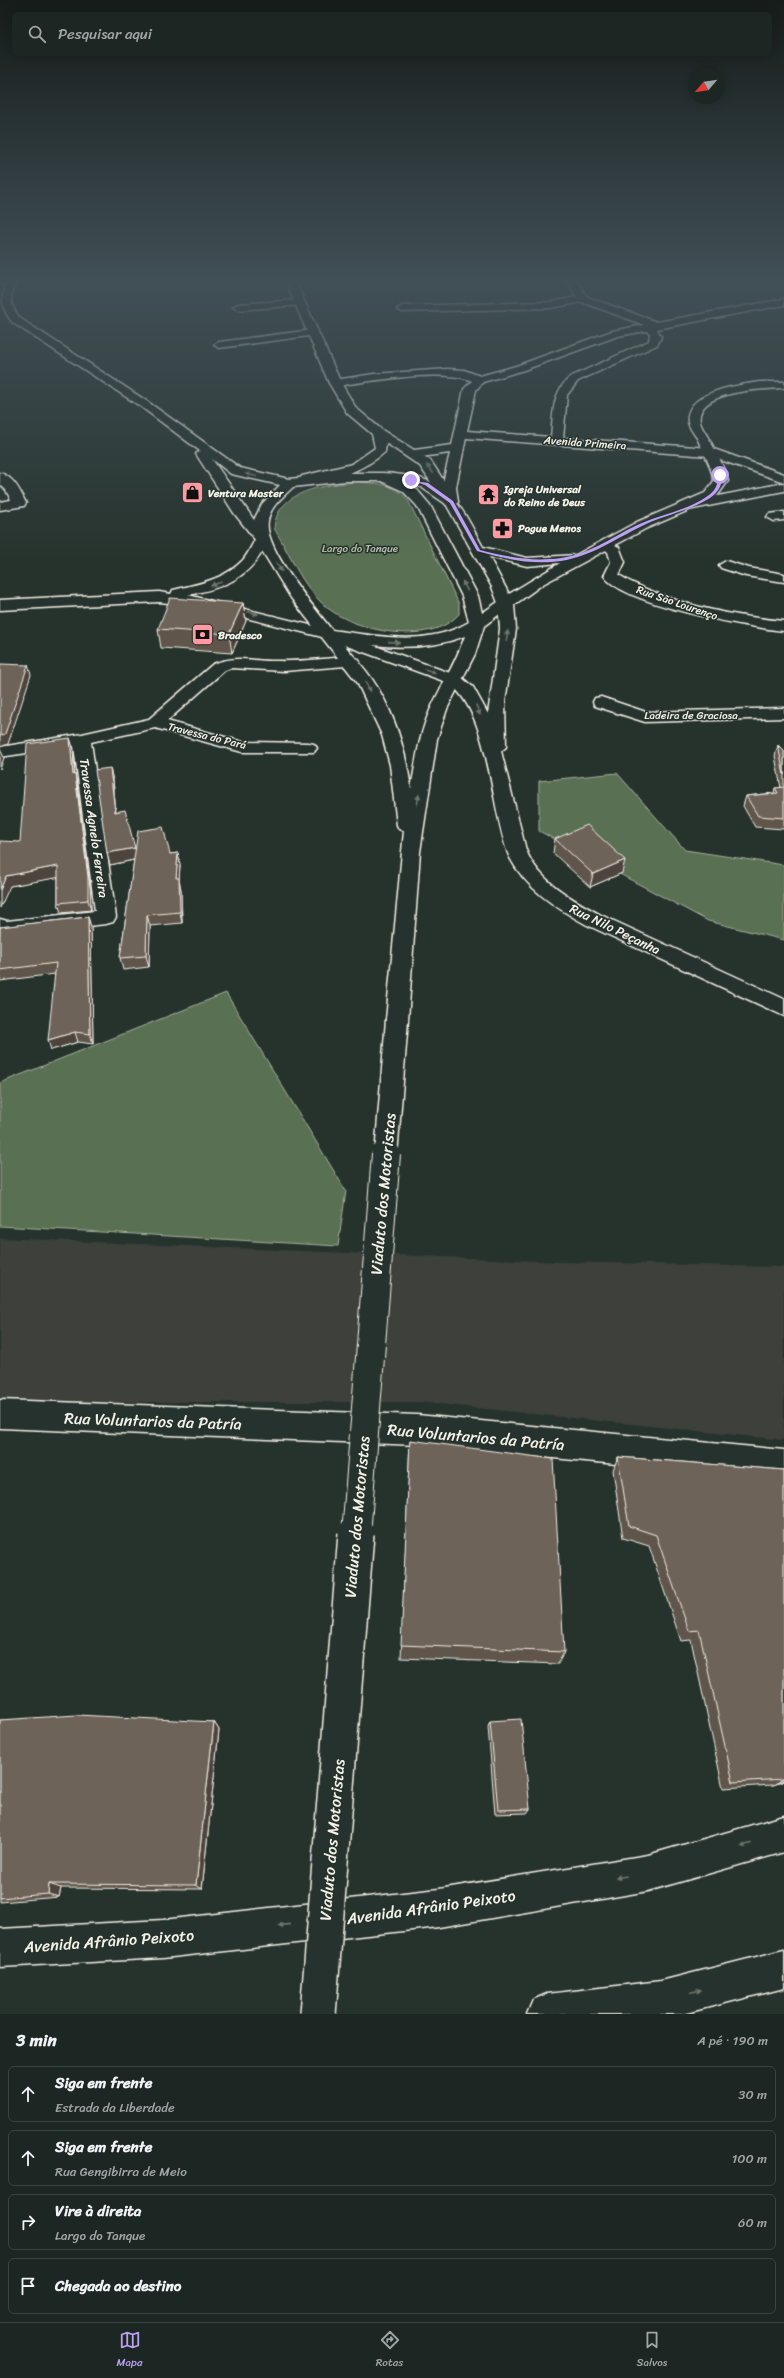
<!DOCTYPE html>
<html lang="pt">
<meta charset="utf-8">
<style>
:root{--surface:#1c2622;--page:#252e2a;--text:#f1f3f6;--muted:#a0a5a5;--line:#3a4340;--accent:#bca0f2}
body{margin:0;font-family:Sriracha,sans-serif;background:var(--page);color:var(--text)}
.compass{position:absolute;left:688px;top:68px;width:36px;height:36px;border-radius:50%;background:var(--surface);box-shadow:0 2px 10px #0003;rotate:241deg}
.stop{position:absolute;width:12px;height:12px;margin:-9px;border:3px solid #bca0f2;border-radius:50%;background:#fff}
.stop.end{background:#bca0f2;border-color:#fff;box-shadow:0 1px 4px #0008}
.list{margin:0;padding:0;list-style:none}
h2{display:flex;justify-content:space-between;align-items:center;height:52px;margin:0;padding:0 16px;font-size:17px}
h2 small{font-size:13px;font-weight:400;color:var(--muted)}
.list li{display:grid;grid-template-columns:26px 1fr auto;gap:12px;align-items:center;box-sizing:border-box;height:56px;margin:0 8px 8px;padding:0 8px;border:1px solid var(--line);border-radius:6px}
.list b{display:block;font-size:15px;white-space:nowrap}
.list p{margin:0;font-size:13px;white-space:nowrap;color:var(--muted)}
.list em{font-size:13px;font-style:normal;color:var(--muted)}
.icon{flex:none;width:22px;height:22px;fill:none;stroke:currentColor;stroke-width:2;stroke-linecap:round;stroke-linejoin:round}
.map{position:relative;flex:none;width:784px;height:2014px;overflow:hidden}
.search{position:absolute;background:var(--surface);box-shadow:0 2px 10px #0003;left:12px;right:12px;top:12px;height:44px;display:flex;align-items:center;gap:10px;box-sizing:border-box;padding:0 14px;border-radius:6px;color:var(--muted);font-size:15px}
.sheet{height:308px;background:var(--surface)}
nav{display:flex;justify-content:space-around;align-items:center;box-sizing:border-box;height:56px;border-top:1px solid var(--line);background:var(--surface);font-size:11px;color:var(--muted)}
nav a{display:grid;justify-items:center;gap:2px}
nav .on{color:var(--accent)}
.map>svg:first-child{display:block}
.built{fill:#3c413a}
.green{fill:#5a6f52;stroke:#a7b09d}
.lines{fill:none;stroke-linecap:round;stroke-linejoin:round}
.minor-casing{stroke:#f4f1e8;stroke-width:3}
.tertiary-casing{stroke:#f4f1e8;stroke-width:3}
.secondary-casing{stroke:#f4f1e8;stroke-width:3}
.primary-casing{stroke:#f4f1e8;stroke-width:3}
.minor{fill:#26332d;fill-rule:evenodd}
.tertiary{fill:#26332d;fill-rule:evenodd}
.secondary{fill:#26332d;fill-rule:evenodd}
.primary{fill:#26332d;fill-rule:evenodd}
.primary-bridge-far2-casing{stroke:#f4f1e8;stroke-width:25;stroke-linecap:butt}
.primary-bridge-far1-casing{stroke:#f4f1e8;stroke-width:30;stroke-linecap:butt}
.primary-bridge-casing{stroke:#f4f1e8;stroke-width:38;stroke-linecap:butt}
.primary-bridge-far2{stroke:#26332d;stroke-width:22}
.primary-bridge-far1{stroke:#26332d;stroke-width:28}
.primary-bridge{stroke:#26332d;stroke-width:35}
.wall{fill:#5f554c;stroke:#f4f1e8}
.shaded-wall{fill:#4d453e;stroke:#f4f1e8}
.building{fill:#6e6358;stroke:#f4f1e8}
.oneway{fill:#6e766e}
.route{fill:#bca0f2}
.labels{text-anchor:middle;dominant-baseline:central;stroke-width:3;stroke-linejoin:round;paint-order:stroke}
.far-street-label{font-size:11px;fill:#f4f1e8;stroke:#26332d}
.far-poi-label{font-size:11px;font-weight:bold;fill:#f4f1e8;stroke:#26332d;text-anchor:start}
.far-park-label{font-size:11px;fill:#b6bdac;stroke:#26332d}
.street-label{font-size:13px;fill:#f4f1e8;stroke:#26332d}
.near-street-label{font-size:16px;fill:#f4f1e8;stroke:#26332d}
</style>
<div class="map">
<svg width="784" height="2014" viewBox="0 0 784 2014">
<rect width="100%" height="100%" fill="#26332d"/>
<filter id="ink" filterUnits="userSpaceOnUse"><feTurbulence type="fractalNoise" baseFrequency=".025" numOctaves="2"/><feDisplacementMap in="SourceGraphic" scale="8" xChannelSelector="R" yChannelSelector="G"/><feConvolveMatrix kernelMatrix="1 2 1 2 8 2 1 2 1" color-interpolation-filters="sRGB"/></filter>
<g filter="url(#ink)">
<!-- built -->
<path class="built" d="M0 1238 559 1262 784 1267V1440L419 1402H0Z"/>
<!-- green -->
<path class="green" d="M356 482C375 483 395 483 408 500L459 604V614C430 647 354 632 324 605 302 586 289 553 274 528 277 490 325 485 356 482Z
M617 773 685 850 784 865V940L708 921 539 831V781Z
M226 993 346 1191 338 1246 0 1226V1083Z"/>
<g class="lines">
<defs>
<path id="minor" d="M0 278H11L16 281 11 284H0Z
M565 278H575L587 297 657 322 784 299V305L657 329 661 337 657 345 578 381 567 395 563 438 711 448 784 474V482L709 456 466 438 456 487 458 502 451 506 444 502 442 487 450 453 414 458 408 454 414 450 452 445 464 389 472 381C446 369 379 380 349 384 343 385 334 389 329 383L335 380 374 374 448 369 464 370 480 376 516 366 612 331 644 325 582 302 551 308 402 312 397 309 402 306 551 302 577 297ZM646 331 650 333 649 341 570 377C551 394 554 413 551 437L467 431 476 390 483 382 524 370 618 336Z
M299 300 304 303 303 305 238 310 233 307 238 304Z
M312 330 316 331V335L219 348 214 345 219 342Z
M0 473C14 477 20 491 26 503L24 506 0 510V502L11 500 6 490 0 484Z
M784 483V491L693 509 686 505 693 501Z
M784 512V520L774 521 767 517 769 514Z
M606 541 619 547 625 562 619 575 629 581C677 605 731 616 784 621V631C748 627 624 605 604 576L611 562 608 552 599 545Z
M726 561 749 568 784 574V582L746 576 721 568 719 565Z
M352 657 358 659 360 662 358 665 284 671 231 668 225 670 167 721 243 742 308 743 314 744 317 748 314 752H242L155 728 91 742 116 917 113 922 106 924 7 935 0 933V919L7 921 95 911 74 746 0 757V747L82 734 149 719 213 664C237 655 251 661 274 661 300 662 326 658 352 657Z
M601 697 646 712 784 708V718L645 722 595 706 593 702 595 698Z
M0 1400 417 1415 784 1450V1480L417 1445 0 1428Z"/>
<path id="tertiary" d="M284 278H294L341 383 356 408 382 430 430 460 458 502 456 505H446L420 466 386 443 385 452C369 467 325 487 302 482L300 479 302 476 352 464 375 448 372 434 347 413 329 383Z"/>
<path id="secondary" d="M760 382H784V388C765 389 694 390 700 422 701 427 706 434 709 439 717 453 723 465 728 481L715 499 647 528 543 584 514 605 516 629 505 702 506 747 501 751 526 850C538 881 573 900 601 915L784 999V1016L587 925C556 908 525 888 509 856 490 809 491 715 449 683L322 637 198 606 159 602 0 610V600L159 592 171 594 173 590C198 584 224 580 243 560 249 553 252 544 257 536L262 535 269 539C252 577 227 587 188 595L334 631 461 677 473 687 488 714 500 629 498 603 492 587 446 504 421 487 378 480 376 477 378 474C386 472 395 474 403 475 451 480 462 509 483 547L527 558 576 555 637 522 705 493 714 481C711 465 704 453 697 438 694 434 689 427 688 422 684 391 740 385 760 382ZM489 557 527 566 560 563 509 594Z"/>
<path id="primary" d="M9 278H19C8 293 8 305 21 319L148 402 240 468 289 479 345 473H383L413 485 430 505 478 596 482 613 501 600H511L514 603 484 626 475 654 447 709 437 739 420 852 408 1020 405 1026 397 1028 389 1026 386 1020 404 831 399 829 397 825 390 765 382 735 357 682 291 598 256 541 234 513 196 454 200 451 140 406 13 323C0 308 0 294 9 278ZM212 459 231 474 280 485 262 504 254 520ZM345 481H381L403 491 417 506 462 596 469 622C427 647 378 636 332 630 315 608 263 548 268 521 270 506 284 496 293 487ZM465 636C456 662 442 684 431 708 419 734 416 761 411 789 406 751 394 711 372 679 363 666 351 653 341 641 383 647 424 652 465 636Z
M784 1816V1852L648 1891 439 1927 163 1958 0 1967V1929L163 1920 439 1889 648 1855Z
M784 1950V1988L682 2014H527L533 2000 547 1994 661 1981Z"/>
</defs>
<!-- minor casing -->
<use href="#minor" class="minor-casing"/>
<!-- tertiary casing -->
<use href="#tertiary" class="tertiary-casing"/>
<!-- secondary casing -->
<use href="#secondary" class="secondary-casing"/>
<!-- primary casing -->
<use href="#primary" class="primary-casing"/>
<!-- minor -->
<use href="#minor" class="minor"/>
<!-- tertiary -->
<use href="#tertiary" class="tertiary"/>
<!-- secondary -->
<use href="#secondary" class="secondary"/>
<!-- primary -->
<use href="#primary" class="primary"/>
<defs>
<path id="primary-bridge-far2" d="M386 1155 397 1020"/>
<path id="primary-bridge-far1" d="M356 1535 386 1154"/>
<path id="primary-bridge" d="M318 2014 356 1534"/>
</defs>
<!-- primary-bridge-far2 casing -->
<use href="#primary-bridge-far2" class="primary-bridge-far2-casing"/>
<!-- primary-bridge-far1 casing -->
<use href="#primary-bridge-far1" class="primary-bridge-far1-casing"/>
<!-- primary-bridge casing -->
<use href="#primary-bridge" class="primary-bridge-casing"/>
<!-- primary-bridge-far2 -->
<use href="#primary-bridge-far2" class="primary-bridge-far2"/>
<!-- primary-bridge-far1 -->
<use href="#primary-bridge-far1" class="primary-bridge-far1"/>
<!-- primary-bridge -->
<use href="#primary-bridge" class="primary-bridge"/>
</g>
<!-- wall -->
<path class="wall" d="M243 603 246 621 232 653 161 648 158 629Z
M70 738 73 748 75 774 77 785 90 887 91 910 61 913 58 903V877L10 886 20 842Z
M778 745 784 751V829L755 827 743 806 746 796 774 793 775 788H781L775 756Z
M113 780 116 812 135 849 170 854 178 853 180 865 179 880 181 890 182 923 150 926 149 967 123 970 120 958 134 860 110 865Z
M555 839 622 873 590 887 553 853Z
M88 917 91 927 93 1044 78 1042 51 1050 55 974 0 981V927Z
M410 1440 564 1652 558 1664 401 1658Z
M618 1457 784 1470V1781L773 1785 723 1788 691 1640 681 1641 649 1546 623 1538 613 1470Z
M0 1720 214 1722 219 1730 202 1889 61 1888 59 1897 0 1902Z
M490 1721 530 1809 527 1813 495 1814 488 1726Z"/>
<!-- shaded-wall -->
<path class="shaded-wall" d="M243 603 246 621 232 653 229 634Z
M28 665 31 675 8 744 0 747V736Z
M70 738 73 748 75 785 73 775Z
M0 748 4 758 0 769Z
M110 768 113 780 117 823 115 812Z
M75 774 77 785 90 887 91 910 88 900Z
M135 848 138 859 110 865 107 853Z
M178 853 180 865 179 880 181 890 182 923 180 912 176 878Z
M625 860 622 873 590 887 593 874Z
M58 866 61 877 10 886 0 908V890L6 876Z
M147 915 150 926 149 967 146 956Z
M88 917 91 927 93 1044 90 1034Z
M75 1032 78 1042 51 1050 48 1040Z
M214 1722 219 1730 202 1889 196 1885Z
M784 1779V1781L773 1785Z
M49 1884 61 1888 59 1897 48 1894Z"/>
<!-- building -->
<path class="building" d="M170 598 243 603 229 634 158 629Z
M0 664 28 665 5 734 0 736Z
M70 738 73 775 75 774 88 877V900L58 903V866L6 876 0 890V841L20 842 27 744Z
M778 745 784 751V775Z
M110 768 115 812 125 810 135 848 107 853 95 770Z
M784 787V818L758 816 746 796 778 793 775 788Z
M587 825 625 860 593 874 555 839Z
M163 827 170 854 178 853 176 878H179L180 912 147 915 146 956 120 958 138 831Z
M88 917 90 1034 75 1032 48 1040 56 963 0 970V927Z
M410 1440 553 1459 564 1652 401 1645Z
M618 1457 784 1470V1779L733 1782 699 1630 689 1631 656 1535 629 1526Z
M77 1715 214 1722 196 1885 49 1884 48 1894 0 1898V1720Z
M521 1719 530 1809 498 1810 490 1721Z"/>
<!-- one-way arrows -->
<defs><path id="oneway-solid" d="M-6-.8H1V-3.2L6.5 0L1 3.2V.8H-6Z"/></defs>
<g class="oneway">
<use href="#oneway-solid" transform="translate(430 469) rotate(-129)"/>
<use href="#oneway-solid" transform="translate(251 475) rotate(-166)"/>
<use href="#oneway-solid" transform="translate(279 567) rotate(59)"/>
<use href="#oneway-solid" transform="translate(216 584) rotate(160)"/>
<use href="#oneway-solid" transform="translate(465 586) rotate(-117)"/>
<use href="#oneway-solid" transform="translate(253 613) rotate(14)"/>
<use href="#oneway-solid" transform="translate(507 636) rotate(-83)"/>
<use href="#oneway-solid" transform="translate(394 642) rotate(4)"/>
<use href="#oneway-solid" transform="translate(430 671) rotate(20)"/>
<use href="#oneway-solid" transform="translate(368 687) rotate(62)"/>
<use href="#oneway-solid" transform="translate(478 710) rotate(69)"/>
<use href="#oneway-solid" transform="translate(418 800) rotate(-81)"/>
<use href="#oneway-solid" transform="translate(746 1845) rotate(164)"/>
<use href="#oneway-solid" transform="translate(621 1877) rotate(170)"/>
<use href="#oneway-solid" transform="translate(284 1925) rotate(174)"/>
<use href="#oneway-solid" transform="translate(696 1991) rotate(-14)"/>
</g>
</g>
<!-- sky -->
<linearGradient id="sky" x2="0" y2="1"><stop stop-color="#151c19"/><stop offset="0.5" stop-color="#415057"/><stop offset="1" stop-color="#415057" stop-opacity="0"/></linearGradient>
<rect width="784" height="560" fill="url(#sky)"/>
<!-- route -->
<path class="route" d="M718 474 722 475C723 484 718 493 710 498 689 511 664 515 642 526 615 539 592 556 561 561 531 565 506 559 477 551L450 503 425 485 409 480 428 483 453 501 480 550C508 557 532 562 561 558 592 554 614 535 642 523 663 514 691 509 709 495 717 489 718 483 718 474Z"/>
<!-- icons -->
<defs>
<symbol id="shop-square" viewBox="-11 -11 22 22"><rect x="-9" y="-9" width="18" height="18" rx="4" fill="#ff9aa2" stroke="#26332d"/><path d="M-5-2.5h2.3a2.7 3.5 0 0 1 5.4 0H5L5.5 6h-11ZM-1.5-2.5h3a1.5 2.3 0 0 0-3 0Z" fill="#111"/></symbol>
<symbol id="temple-square" viewBox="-11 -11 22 22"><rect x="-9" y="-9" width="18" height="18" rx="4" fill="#ff9aa2" stroke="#26332d"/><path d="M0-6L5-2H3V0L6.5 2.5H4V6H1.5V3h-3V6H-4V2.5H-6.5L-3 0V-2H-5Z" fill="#111"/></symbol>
<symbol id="pharmacy-square" viewBox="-11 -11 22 22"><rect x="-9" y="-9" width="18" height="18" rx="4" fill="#ff9aa2" stroke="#26332d"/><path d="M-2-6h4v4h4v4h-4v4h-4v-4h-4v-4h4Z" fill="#111"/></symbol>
<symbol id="bank-square" viewBox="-11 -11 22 22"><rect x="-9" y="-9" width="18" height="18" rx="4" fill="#ff9aa2" stroke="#26332d"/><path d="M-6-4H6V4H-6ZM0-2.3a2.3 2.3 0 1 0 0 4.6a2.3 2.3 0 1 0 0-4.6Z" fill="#111"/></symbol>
</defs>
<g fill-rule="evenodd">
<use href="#shop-square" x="180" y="480" width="25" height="25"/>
<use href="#temple-square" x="476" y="482" width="25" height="25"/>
<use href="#pharmacy-square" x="490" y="516" width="25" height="25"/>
<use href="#bank-square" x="190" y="622" width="25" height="25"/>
</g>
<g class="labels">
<!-- far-street labels -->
<g class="far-street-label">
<text transform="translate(585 443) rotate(4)">Avenida Primeira</text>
<text transform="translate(677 603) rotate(19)">Rua São Lourenço</text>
<text x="691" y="715">Ladeira de Graciosa</text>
<text transform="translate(207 736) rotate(14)">Travessa do Pará</text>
</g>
<!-- far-poi labels -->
<g class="far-poi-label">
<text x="504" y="489">Igreja Universal<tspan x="504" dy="13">do Reino de Deus</tspan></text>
<text x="208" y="493">Ventura Master</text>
<text x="518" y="528">Pague Menos</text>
<text x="218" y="635">Bradesco</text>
</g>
<!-- far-park labels -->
<g class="far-park-label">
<text x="360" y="548">Largo do Tanque</text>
</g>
<!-- street labels -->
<g class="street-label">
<text transform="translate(94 828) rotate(82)">Travessa Agnelo Ferreira</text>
<text transform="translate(615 929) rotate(26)">Rua Nilo Peçanha</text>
</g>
<!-- near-street labels -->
<g class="near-street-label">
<text transform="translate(383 1194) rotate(-85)">Viaduto dos Motoristas</text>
<text transform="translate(153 1421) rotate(2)">Rua Voluntarios da Patría</text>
<text transform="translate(476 1437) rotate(5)">Rua Voluntarios da Patría</text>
<text transform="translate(357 1517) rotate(-85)">Viaduto dos Motoristas</text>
<text transform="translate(332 1840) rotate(-85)">Viaduto dos Motoristas</text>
<text transform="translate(431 1907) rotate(-8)">Avenida Afrânio Peixoto</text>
<text transform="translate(109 1941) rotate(-4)">Avenida Afrânio Peixoto</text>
</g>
</g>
</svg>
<svg class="compass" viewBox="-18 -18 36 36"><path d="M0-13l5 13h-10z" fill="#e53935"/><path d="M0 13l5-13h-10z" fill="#a0a5a5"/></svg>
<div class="stop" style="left:720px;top:475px"></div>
<div class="stop end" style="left:411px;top:480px"></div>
<div class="search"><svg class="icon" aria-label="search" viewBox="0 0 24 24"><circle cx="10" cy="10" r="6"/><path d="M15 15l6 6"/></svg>Pesquisar aqui</div>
</div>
<section class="sheet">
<h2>3 min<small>A pé · 190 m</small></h2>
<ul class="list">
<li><svg class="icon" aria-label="ahead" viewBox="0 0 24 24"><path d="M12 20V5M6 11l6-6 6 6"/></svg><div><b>Siga em frente</b><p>Estrada da Liberdade</p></div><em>30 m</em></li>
<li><svg class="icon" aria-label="ahead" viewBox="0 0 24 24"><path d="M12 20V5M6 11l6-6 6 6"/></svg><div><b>Siga em frente</b><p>Rua Gengibirra de Meio</p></div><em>100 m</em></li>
<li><svg class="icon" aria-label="right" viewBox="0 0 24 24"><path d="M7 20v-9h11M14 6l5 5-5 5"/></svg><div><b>Vire à direita</b><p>Largo do Tanque</p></div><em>60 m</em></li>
<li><svg class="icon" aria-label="arrive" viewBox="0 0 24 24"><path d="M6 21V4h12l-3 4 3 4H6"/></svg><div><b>Chegada ao destino</b></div></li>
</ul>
</section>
<nav>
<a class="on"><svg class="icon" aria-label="map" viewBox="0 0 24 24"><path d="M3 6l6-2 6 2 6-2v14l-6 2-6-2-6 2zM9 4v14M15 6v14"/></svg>Mapa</a>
<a><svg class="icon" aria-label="directions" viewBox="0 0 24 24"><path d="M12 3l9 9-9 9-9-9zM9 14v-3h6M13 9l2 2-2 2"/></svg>Rotas</a>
<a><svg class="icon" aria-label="saved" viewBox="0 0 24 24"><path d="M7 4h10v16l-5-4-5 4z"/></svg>Salvos</a>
</nav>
